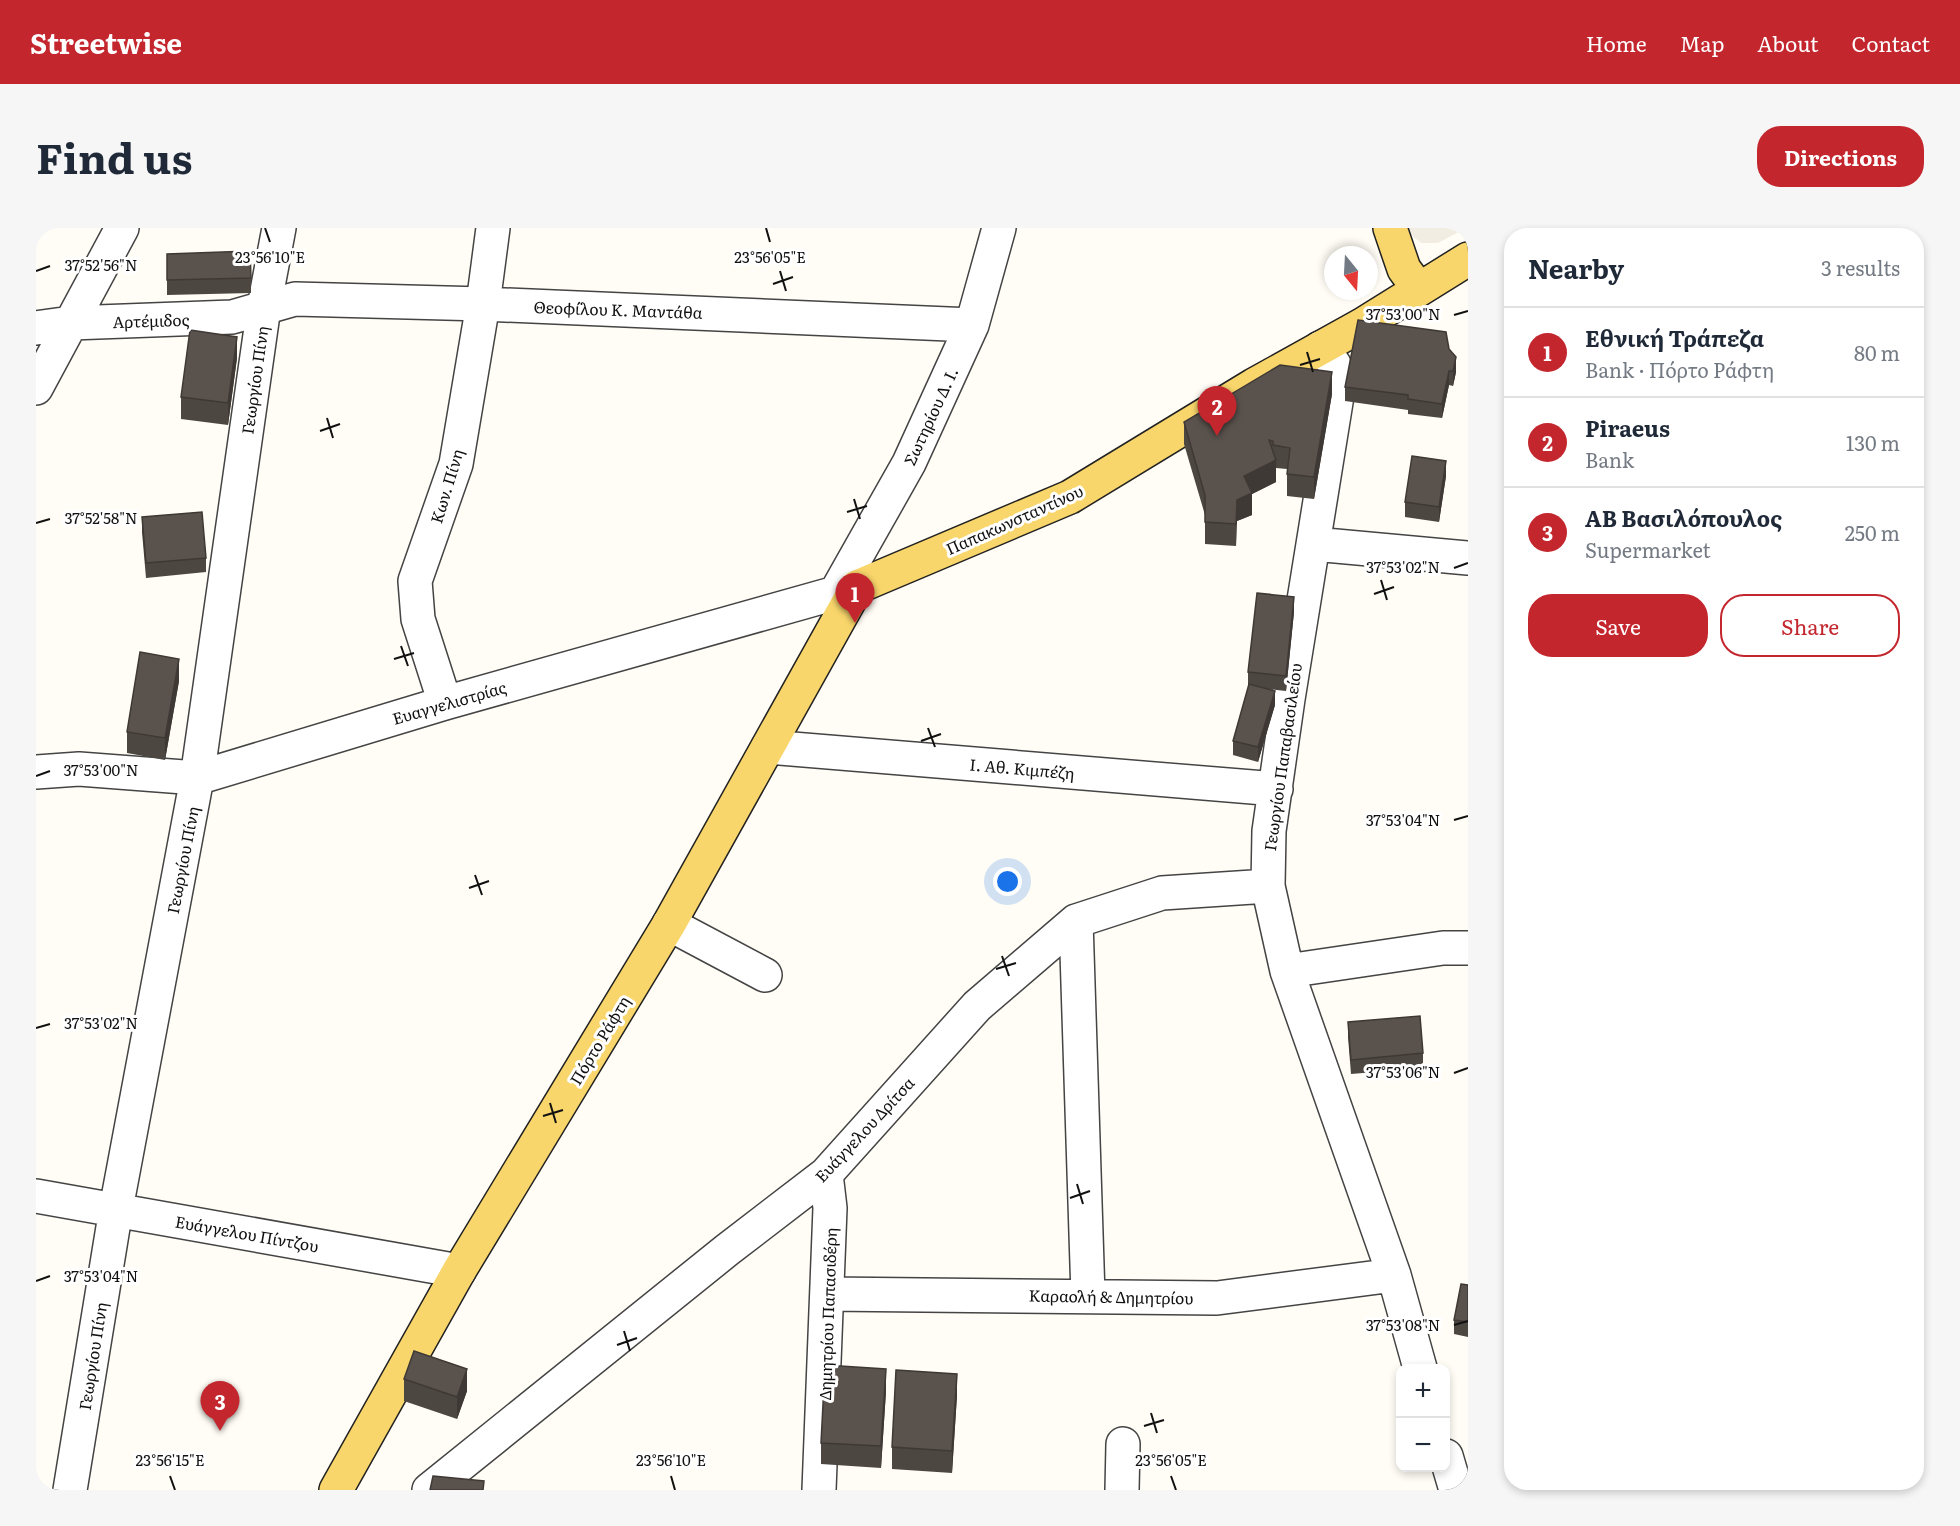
<!DOCTYPE html>
<meta charset="utf-8">
<style>
:root{--surface:#fff;--page:#f6f6f7;--text:#1f2937;--muted:#747a83;--line:#e0e1e3;--accent:#c4262e}
body{margin:0;font-family:Literata,serif;background:var(--page);color:var(--text)}
.controls{position:absolute;right:18px;bottom:18px;display:grid;overflow:hidden;border-radius:12px;box-shadow:0 3px 9px #0003}
.controls button{width:54px;height:54px;display:grid;place-items:center;padding:0;border:0;border-bottom:2px solid var(--line);background:var(--surface);color:var(--text);font:30px sans-serif}
.compass{position:absolute;left:1288px;top:18px;width:54px;height:54px;border-radius:50%;background:var(--surface);box-shadow:0 3px 9px #0003;rotate:162deg}
.you{position:absolute;left:972px;top:654px;width:21px;height:21px;margin:-15px;border:4px solid #fff;border-radius:50%;background:#1a73e8;box-shadow:0 0 0 9px #1a73e833}
.badge{display:grid;place-items:center;width:39px;height:39px;border-radius:50%;background:var(--accent);color:#fff;font-size:20px;font-weight:700}
.pin{position:absolute;translate:-50% -50px;filter:drop-shadow(0 2px 3px #0008)}
.pin::after{content:'';position:absolute;top:32px;width:21px;height:18px;background:inherit;clip-path:polygon(0 0,100% 0,50% 100%)}
.list{margin:0;padding:0;list-style:none}
h2{display:flex;justify-content:space-between;align-items:center;height:78px;margin:0;padding:0 24px;font-size:26px}
h2 small{font-size:20px;font-weight:400;color:var(--muted)}
.list li{display:grid;grid-template-columns:39px 1fr auto;gap:18px;align-items:center;box-sizing:border-box;height:90px;padding:0 24px;border-top:2px solid var(--line)}
.list b{display:block;font-size:22px;white-space:nowrap}
.list p{margin:0;font-size:20px;white-space:nowrap;color:var(--muted)}
.list em{font-size:20px;font-style:normal;color:var(--muted)}
.actions{display:flex;gap:12px;padding:18px 24px}
.actions a{flex:1;padding:14px 0;border:2px solid var(--accent);border-radius:24px;text-align:center;font-size:21px;color:var(--accent)}
.actions .main{background:var(--accent);color:#fff}
.map{position:relative;flex:none;width:1432px;height:1262px;overflow:hidden;border-radius:24px}
header{display:flex;align-items:center;gap:36px;box-sizing:border-box;height:84px;padding:0 30px;background:var(--accent);color:#fff}
header strong{font-size:28px}
nav{display:flex;gap:33px;margin-inline-start:auto;font-size:21px}
.intro{display:flex;align-items:center;justify-content:space-between;box-sizing:border-box;height:144px;padding:0 36px}
h1{margin:0;font-size:42px}
.button{padding:15px 27px;border-radius:24px;background:var(--accent);color:#fff;font-size:21px;font-weight:700}
main{display:flex;gap:36px;padding:0 36px}
aside{flex:1;background:var(--surface);border-radius:24px;box-shadow:0 3px 9px #0003}
.map>svg:first-child{display:block}
.plaza{fill:#f1ede2}
.lines{fill:none;stroke-linecap:round;stroke-linejoin:round}
.minor-casing{stroke:#444;stroke-width:36}
.major-casing{stroke:#222;stroke-width:36}
.minor{stroke:#fff;stroke-width:33}
.major{stroke:#f9d66b;stroke-width:33}
.wall{fill:#4d4742}
.shaded-wall{fill:#3f3936}
.building{fill:#5a524d;stroke:#3f3936;stroke-width:1.5}
.ticks{fill:none;stroke:#111;stroke-width:2}
.labels{text-anchor:middle;dominant-baseline:central;stroke-width:6;stroke-linejoin:round;paint-order:stroke}
.street-label{font-size:16px;fill:#111;stroke:#fff}
.ticks-label{font-size:15px;text-anchor:middle;fill:#111;stroke:#fff;stroke-width:6;stroke-linejoin:round;paint-order:stroke}
</style>
<header>
<strong>Streetwise</strong>
<nav><a>Home</a><a>Map</a><a>About</a><a>Contact</a></nav>
</header>
<div class="intro"><h1>Find us</h1><a class="button">Directions</a></div>
<main>
<div class="map">
<svg width="1432" height="1262" viewBox="0 0 1432 1262">
<rect width="100%" height="100%" fill="#fffdf5"/>
<!-- plaza -->
<path class="plaza" d="M1371 0H1430L1402 15H1385L1372 4Z"/>
<g class="lines">
<defs>
<path id="minor" d="M0 100 35 95 196 89 259 71 447 76 936 97
M1284 120C1303 137 1302 143 1301 168L1252 471 1233 603 1232 658 1251 743 1358 1047 1384 1140
M0 160 86 0
M1278 316 1432 330
M799 366 873 235 936 97 963 0
M409 475 382 391 379 353 420 236 447 76 457 0
M732 519 1240 561
M0 544 43 541 161 550 409 475 821 359
M1040 693 1052 1068
M633 696 729 747
M1251 743 1407 720H1432
M0 968 423 1043
M791 1066 1181 1070 1358 1047
M1410 1228 1420 1262
M34 1262 80 981 161 550 228 79 243 0
M393 1262 691 1022 790 946 941 778 1040 693 1126 665 1232 658
M783 1262 794 980 790 946
M1086 1262 1087 1216"/>
<path id="major" d="M1354 0 1368 41 1382 60
M300 1262 423 1043 633 696 821 359 1034 269 1218 157 1326 97 1432 31"/>
</defs>
<!-- minor casing -->
<use href="#minor" class="minor-casing"/>
<!-- major casing -->
<use href="#major" class="major-casing"/>
<!-- minor -->
<use href="#minor" class="minor"/>
<!-- major -->
<use href="#major" class="major"/>
</g>
<!-- wall -->
<path class="wall" d="M131 26 215 50V65L131 67Z
M1413 121 1420 144 1417 158 1413 157 1406 190 1372 186V182L1309 173V159Z
M201 130 192 197 145 191V169Z
M1296 166 1278 271 1251 268V241L1240 240V254L1216 266V287L1201 293 1200 318 1169 316V287L1148 216V194Z
M1410 248 1403 294 1369 289V274Z
M106 289 170 330V344L110 350 106 304Z
M1258 384 1250 463 1232 461 1239 477 1222 534 1197 527V513L1213 459H1212V444Z
M143 453 129 532 91 525V504Z
M1312 794 1387 825V840L1315 846 1312 809Z
M1432 1057V1109L1418 1106V1092Z
M368 1151 431 1163 421 1191 368 1173Z
M850 1163 845 1240 785 1236V1215Z
M921 1167 916 1245 856 1241V1219Z"/>
<!-- shaded-wall -->
<path class="shaded-wall" d="M201 109V130L192 197V175Z
M1420 129V144L1417 158V143Z
M1413 143V157L1406 190V176Z
M1296 144V166L1278 271V249Z
M1240 232V254L1216 266V287L1201 293 1200 318 1201 272 1208 248Z
M1410 233V248L1403 294V279Z
M1258 369V384L1250 463V448Z
M143 431V453L129 532V510Z
M1239 463V477L1222 534V519Z
M431 1141V1163L421 1191V1169Z
M850 1141V1163L845 1240V1218Z
M921 1146V1167L916 1245V1223Z"/>
<!-- building -->
<path class="building" d="M214 23 215 50 131 52V26Z
M1322 92 1410 104 1413 121 1420 129 1417 143H1413L1406 176 1372 171V167L1309 159Z
M154 102 201 109 192 175 145 169Z
M1244 137 1296 144 1278 249 1251 246 1254 220 1237 217V213L1233 212 1240 232 1208 248 1216 265 1201 272 1200 296 1169 294V267L1148 194Z
M1376 228 1410 233 1403 279 1369 274Z
M166 284 170 330 110 335 106 289Z
M1221 365 1258 369 1250 448 1212 444Z
M104 424 143 431 129 510 91 504Z
M1213 456 1239 463 1222 519 1197 513Z
M1384 788 1387 825 1315 832 1312 794Z
M1425 1056 1432 1057V1094L1418 1092Z
M378 1123 431 1141 421 1169 368 1151Z
M789 1137 850 1141 845 1218 785 1215Z
M860 1142 921 1146 916 1223 856 1219Z
M397 1248 448 1253 447 1262H394Z"/>
<!-- ticks -->
<path class="ticks" d="M229 0 234 14M730 0 734 14M0 43 14 38M744 43 750 63M737 56 757 49M1418 87 1432 83M1271 124 1277 144M1264 137 1284 131M291 190 297 210M284 203 304 196M818 271 824 291M811 284 831 278M0 295 14 291M1418 340 1432 335M1345 352 1351 372M1338 366 1358 359M365 418 372 438M358 431 378 425M892 500 899 519M885 513 905 506M0 548 14 543M1418 592 1432 588M439 647 446 667M433 660 453 653M966 728 973 748M960 741 980 735M0 800 14 796M1418 845 1432 840M514 875 520 895M507 888 527 882M1041 956 1047 976M1034 970 1054 963M0 1053 14 1048M1418 1097 1432 1093M588 1103 594 1123M581 1117 601 1110M1115 1185 1121 1205M1108 1198 1128 1192M134 1248 139 1262M635 1248 639 1262M1135 1248 1140 1262"/>
<g class="labels">
<!-- street labels -->
<g class="street-label">
<text transform="translate(582 81) rotate(2)">Θεοφίλου Κ. Μαντάθα</text>
<text transform="translate(115 92) rotate(-2)">Αρτέμιδος</text>
<text transform="translate(218 152) rotate(-82)">Γεωργίου Πίνη</text>
<text transform="translate(894 188) rotate(-65)">Σωτηρίου Δ. Ι.</text>
<text transform="translate(410 258) rotate(-73)">Κων. Πίνη</text>
<text transform="translate(978 291) rotate(-24)">Παπακωνσταντίνου</text>
<text transform="translate(413 474) rotate(-16)">Ευαγγελιστρίας</text>
<text transform="translate(1246 529) rotate(-82)">Γεωργίου Παπαβασιλείου</text>
<text transform="translate(986 540) rotate(5)">Ι. Αθ. Κιμπέζη</text>
<text transform="translate(146 632) rotate(-79)">Γεωργίου Πίνη</text>
<text transform="translate(563 812) rotate(-59)">Πόρτο Ράφτη</text>
<text transform="translate(828 901) rotate(-47)">Ευάγγελου Δρίτσα</text>
<text transform="translate(211 1005) rotate(10)">Ευάγγελου Πίντζου</text>
<text transform="translate(1075 1068) rotate(1)">Καραολή &amp; Δημητρίου</text>
<text transform="translate(791 1086) rotate(-88)">Δημητρίου Παπασιδέρη</text>
<text transform="translate(56 1128) rotate(-81)">Γεωργίου Πίνη</text>
</g>
</g>
<g class="ticks-label">
<text x="234" y="35">23°56'10"E</text>
<text x="734" y="35">23°56'05"E</text>
<text x="65" y="43">37°52'56"N</text>
<text x="1367" y="92">37°53'00"N</text>
<text x="65" y="296">37°52'58"N</text>
<text x="1367" y="345">37°53'02"N</text>
<text x="65" y="548">37°53'00"N</text>
<text x="1367" y="598">37°53'04"N</text>
<text x="65" y="801">37°53'02"N</text>
<text x="1367" y="850">37°53'06"N</text>
<text x="65" y="1054">37°53'04"N</text>
<text x="1367" y="1103">37°53'08"N</text>
<text x="134" y="1238">23°56'15"E</text>
<text x="635" y="1238">23°56'10"E</text>
<text x="1135" y="1238">23°56'05"E</text>
</g>
</svg>
<div class="controls">
<button>+</button>
<button>−</button>
</div>
<svg class="compass" viewBox="-18 -18 36 36"><path d="M0-13l5 13h-10z" fill="#e53935"/><path d="M0 13l5-13h-10z" fill="#747a83"/></svg>
<div class="you"></div>
<div class="pin badge" style="left:819px;top:395px">1</div>
<div class="pin badge" style="left:1181px;top:208px">2</div>
<div class="pin badge" style="left:184px;top:1203px">3</div>
</div>
<aside>
<h2>Nearby<small>3 results</small></h2>
<ul class="list">
<li><span class="badge">1</span><div><b>Εθνική Τράπεζα</b><p>Bank · Πόρτο Ράφτη</p></div><em>80 m</em></li>
<li><span class="badge">2</span><div><b>Piraeus</b><p>Bank</p></div><em>130 m</em></li>
<li><span class="badge">3</span><div><b>ΑΒ Βασιλόπουλος</b><p>Supermarket</p></div><em>250 m</em></li>
</ul>
<div class="actions"><a class="main">Save</a><a>Share</a></div>
</aside>
</main>
